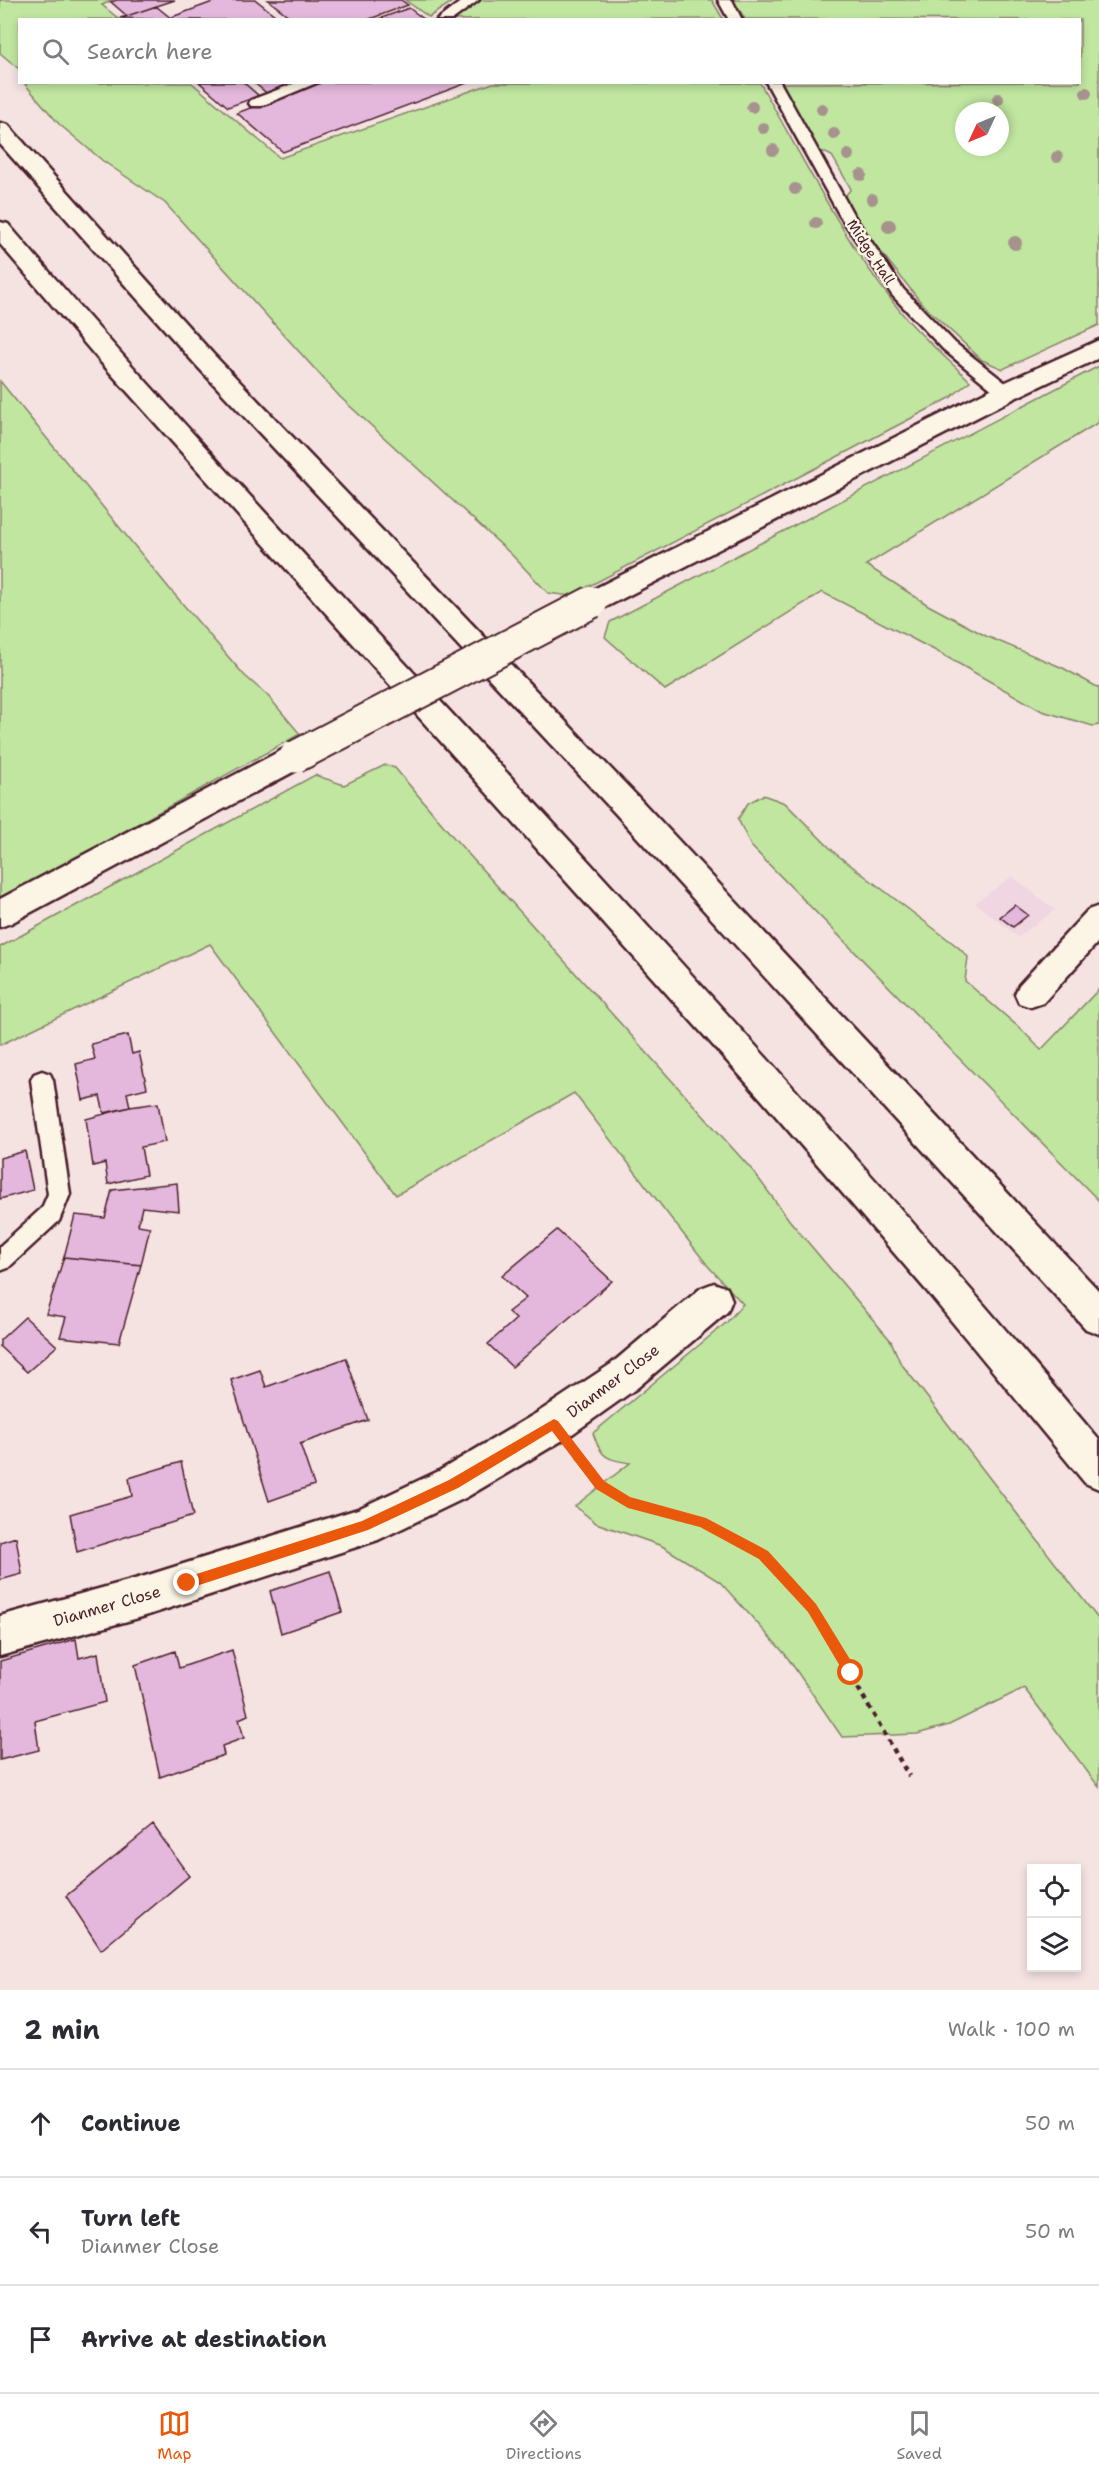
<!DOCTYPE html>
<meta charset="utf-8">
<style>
:root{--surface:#fff;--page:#f7f7f7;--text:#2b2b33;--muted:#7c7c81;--line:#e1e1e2;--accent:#ea580c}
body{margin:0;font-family:"Shantell Sans",sans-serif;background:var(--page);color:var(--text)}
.controls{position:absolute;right:18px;bottom:18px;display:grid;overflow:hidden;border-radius:0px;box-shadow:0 3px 9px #0003}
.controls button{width:54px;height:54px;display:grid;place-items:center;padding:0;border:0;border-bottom:2px solid var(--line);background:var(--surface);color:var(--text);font:30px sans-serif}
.compass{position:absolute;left:955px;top:102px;width:54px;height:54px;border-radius:50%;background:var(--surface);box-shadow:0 3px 9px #0003;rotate:226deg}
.stop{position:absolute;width:18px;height:18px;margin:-14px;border:4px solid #ea580c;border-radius:50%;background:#fff}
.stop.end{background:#ea580c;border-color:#fff;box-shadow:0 2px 6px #0008}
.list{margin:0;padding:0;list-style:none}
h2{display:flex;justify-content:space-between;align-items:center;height:78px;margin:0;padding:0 24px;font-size:26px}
h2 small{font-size:20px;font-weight:400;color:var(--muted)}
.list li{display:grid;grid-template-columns:39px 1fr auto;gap:18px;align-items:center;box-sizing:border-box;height:108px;padding:0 24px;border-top:2px solid var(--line)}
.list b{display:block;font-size:22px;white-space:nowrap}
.list p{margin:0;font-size:20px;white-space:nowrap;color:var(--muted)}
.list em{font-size:20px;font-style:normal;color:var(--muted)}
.icon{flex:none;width:33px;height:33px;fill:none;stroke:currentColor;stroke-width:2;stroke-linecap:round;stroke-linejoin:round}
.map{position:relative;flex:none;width:1099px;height:1990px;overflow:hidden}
.search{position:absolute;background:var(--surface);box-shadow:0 3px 9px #0003;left:18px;right:18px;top:18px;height:66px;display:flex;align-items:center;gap:15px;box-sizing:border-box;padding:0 21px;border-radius:0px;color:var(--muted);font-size:22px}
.sheet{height:402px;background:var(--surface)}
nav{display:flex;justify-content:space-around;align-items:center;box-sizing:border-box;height:84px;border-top:2px solid var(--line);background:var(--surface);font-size:16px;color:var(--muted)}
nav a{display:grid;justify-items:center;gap:3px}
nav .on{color:var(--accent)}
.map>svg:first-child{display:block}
.built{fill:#f0d6e0}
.green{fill:#c0e6a0;stroke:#858266;stroke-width:1.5;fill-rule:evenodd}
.building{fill:#e4b8dc;stroke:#4a1f2b;stroke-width:1.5}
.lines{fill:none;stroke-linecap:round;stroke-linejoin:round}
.lane-casing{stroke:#4a1f2b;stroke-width:5}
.street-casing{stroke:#4a1f2b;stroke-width:5}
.secondary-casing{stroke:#4a1f2b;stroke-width:5}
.highway-casing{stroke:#4a1f2b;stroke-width:5}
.path{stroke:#4a1f2b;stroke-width:4.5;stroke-dasharray:5 5;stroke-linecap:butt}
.lane{fill:#fcf5e5;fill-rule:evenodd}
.street{fill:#fcf5e5;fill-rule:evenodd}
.secondary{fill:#fcf5e5;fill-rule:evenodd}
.highway{fill:#fcf5e5;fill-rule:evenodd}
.secondary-bridge-casing{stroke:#4a1f2b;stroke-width:35;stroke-linecap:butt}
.secondary-bridge{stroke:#fcf5e5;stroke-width:31}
.tree{fill:#a7938d}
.route{fill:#ea580c}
.labels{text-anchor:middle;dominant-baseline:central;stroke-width:5;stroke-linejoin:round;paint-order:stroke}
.far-street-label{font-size:14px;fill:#4a1f2b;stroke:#fcf5e5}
.street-label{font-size:16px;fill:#4a1f2b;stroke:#fcf5e5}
</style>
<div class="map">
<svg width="1099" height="1990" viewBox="0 0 1099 1990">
<rect width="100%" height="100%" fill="#f5e3e2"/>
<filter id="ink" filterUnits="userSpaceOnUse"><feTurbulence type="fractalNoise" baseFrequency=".0167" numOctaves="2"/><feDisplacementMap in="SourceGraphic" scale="12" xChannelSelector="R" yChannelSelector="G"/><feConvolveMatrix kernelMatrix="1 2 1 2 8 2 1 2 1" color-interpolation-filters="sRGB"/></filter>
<g filter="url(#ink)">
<!-- built -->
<path class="built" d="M1012 876 1055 910 1018 937 975 903Z"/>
<!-- green -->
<path class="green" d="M0 0H113L102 5 119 19 20 20 19 69 0 53Z
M405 0H455L429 17Z
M480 0H712L723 19 452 20Z
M733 0H1099V325L1003 369 982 360 923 305 870 238 844 197 851 189 832 156 819 150 781 83 1080 82V20L745 19ZM964 111H1000V147H964Z
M24 83H192L280 158 493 83H760C805 162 846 246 905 317 925 340 949 360 970 381L950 398 570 596 548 593 511 554 340 397 165 203 103 161 59 124Z
M1099 366V422L866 565 928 605 986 636 1063 668 1099 688V725L1093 726 1042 711 938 652 822 592 665 690 605 637 610 622Z
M0 381 169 588 244 675 268 696 300 734 0 900Z
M385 765 395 768 454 838 753 1171 790 1221 891 1341 900 1362 1099 1620V1787L1024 1688 949 1725 917 1734 842 1737 785 1654 720 1582 662 1546 596 1523 575 1506 630 1463C606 1459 601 1458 593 1433L727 1322 743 1304 708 1266 574 1093 396 1195 210 944 0 1045V947L315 775 344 785Z
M763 795 785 803 836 854 958 947 968 957 965 981 1022 1030 1041 1050 1099 989V1201L751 846 738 819 748 803Z"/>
<!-- building -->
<path class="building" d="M117 0H175L127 16 111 2Z
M218 0H256L281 20H176L172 17Z
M268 0H401L408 5 367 20H294Z
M156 6 173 20 120 18 127 16Z
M409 8 425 20H376Z
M199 82H243L259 96 228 107Z
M253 82H303L269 95Z
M320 82H466L467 83 283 152 237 113Z
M1015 905 1028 915 1013 927 1000 917Z
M128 1035 132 1054 139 1052 147 1088 127 1093 130 1107 104 1113 100 1096 83 1100 76 1064 95 1059 91 1044Z
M158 1103 165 1142 141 1147 146 1175 108 1184 105 1163 93 1166 86 1119 130 1107Z
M25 1151 33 1190 0 1199V1158Z
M177 1183 179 1211 142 1207 138 1225 150 1227 141 1265 64 1257 75 1215 105 1218 112 1190Z
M557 1230 612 1281 512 1367 488 1344 516 1319 508 1312 526 1298 502 1276Z
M64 1257 141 1265 119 1343 60 1337 66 1317 46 1314Z
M25 1317 57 1346 27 1372 0 1347V1340Z
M346 1358 368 1420 300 1444 314 1485 269 1501 231 1380 260 1370 266 1387Z
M181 1462 193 1516 77 1552 70 1514 132 1496 129 1478Z
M16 1537 22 1574 0 1580V1542Z
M330 1571 342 1612 281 1633 270 1591Z
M76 1639 79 1658 98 1653 105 1702 35 1721 39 1750 0 1760V1661Z
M232 1650 248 1715 239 1719 244 1738 222 1746 224 1755 160 1777 135 1665 175 1651 179 1668Z
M153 1825 189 1876 101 1950 66 1896Z"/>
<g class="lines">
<defs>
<path id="lane" d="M463 0H479L452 20H437Z
M718 0H732L742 20H729Z
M298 82H319L261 106H251L249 103 251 100Z
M766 82H780L854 216 903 289 955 343 1012 388 1014 392 1012 396H1000L943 349 892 295 840 216Z
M42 1071 50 1074 53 1080 70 1194 59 1221 8 1268 0 1271V1246L42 1208 48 1194 31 1080 34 1074Z"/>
<path id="street" d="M1099 906V941L1043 1003 1031 1007 1019 1003 1015 994 1019 985 1088 910Z
M714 1283 727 1288 732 1300 727 1312 637 1388 568 1437 467 1497 378 1540 142 1617 0 1656V1616L142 1577 358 1509 439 1471 540 1411 611 1364 701 1288Z"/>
<path id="secondary" d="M1099 340V358L1015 398 602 609 592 612 582 609 578 602 582 595 997 386Z
M295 746 306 749 310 757 306 765 11 923 0 927V899L284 749Z"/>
<path id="highway" d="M0 123 8 125 213 354 637 796 1099 1291V1334L1086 1329 615 813 196 365 0 144Z
M0 222 8 224C177 422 356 610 533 801 726 1011 916 1222 1099 1440V1489L1085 1483 926 1290 762 1100 98 359 0 244Z"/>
</defs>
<!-- lane casing -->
<use href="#lane" class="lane-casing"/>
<!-- street casing -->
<use href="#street" class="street-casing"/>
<!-- secondary casing -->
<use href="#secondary" class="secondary-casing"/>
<!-- highway casing -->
<use href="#highway" class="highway-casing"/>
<!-- path -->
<path class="path" d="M578 1456 600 1485 628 1502 702 1522 764 1555 812 1608 909 1776"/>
<!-- lane -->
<use href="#lane" class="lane"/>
<!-- street -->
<use href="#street" class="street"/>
<!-- secondary -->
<use href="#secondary" class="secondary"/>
<!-- highway -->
<use href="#highway" class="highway"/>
<defs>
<path id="secondary-bridge" d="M295 757 592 602"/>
</defs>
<!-- secondary-bridge casing -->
<use href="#secondary-bridge" class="secondary-bridge-casing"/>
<!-- secondary-bridge -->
<use href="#secondary-bridge" class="secondary-bridge"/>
</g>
<!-- trees -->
<g class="tree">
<circle cx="1086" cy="93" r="6"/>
<circle cx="998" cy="99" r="6"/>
<circle cx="752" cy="107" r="6"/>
<circle cx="822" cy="109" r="6"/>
<circle cx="763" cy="128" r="6"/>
<circle cx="834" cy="134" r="6"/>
<circle cx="773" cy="150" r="6"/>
<circle cx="848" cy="155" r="6"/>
<circle cx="1057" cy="157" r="6"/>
<circle cx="861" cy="175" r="6"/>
<circle cx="795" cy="189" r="6"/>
<circle cx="872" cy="199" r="6"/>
<circle cx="816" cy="223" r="6"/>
<circle cx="889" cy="226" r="7"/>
<circle cx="1015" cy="243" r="7"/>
</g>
</g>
<!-- route -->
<path class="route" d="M554 1419 558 1421 604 1481 630 1497 706 1518 768 1551 816 1604 856 1669V1678H847L808 1612 759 1559 700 1527 628 1508 596 1489 552 1431 458 1488 368 1530 187 1589 183 1587V1578L187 1577 362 1521 449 1480Z"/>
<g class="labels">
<!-- far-street labels -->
<g class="far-street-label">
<text transform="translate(871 252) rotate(57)">Midge Hall</text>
</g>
<!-- street labels -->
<g class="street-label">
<text transform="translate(613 1381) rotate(-37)">Dianmer Close</text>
<text transform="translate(107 1606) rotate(-16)">Dianmer Close</text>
</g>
</g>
</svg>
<div class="controls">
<button><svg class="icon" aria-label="locate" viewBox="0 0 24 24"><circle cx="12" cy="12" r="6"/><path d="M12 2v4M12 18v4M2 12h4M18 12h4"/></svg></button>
<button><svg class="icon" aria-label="layers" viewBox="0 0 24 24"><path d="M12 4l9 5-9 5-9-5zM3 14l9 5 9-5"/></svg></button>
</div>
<svg class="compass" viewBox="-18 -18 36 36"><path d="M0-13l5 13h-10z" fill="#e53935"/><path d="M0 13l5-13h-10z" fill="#7c7c81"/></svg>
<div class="stop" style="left:851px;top:1673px"></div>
<div class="stop end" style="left:187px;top:1583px"></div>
<div class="search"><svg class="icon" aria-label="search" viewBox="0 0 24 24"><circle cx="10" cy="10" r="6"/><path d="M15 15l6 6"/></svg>Search here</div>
</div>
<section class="sheet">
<h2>2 min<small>Walk · 100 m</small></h2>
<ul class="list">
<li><svg class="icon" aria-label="ahead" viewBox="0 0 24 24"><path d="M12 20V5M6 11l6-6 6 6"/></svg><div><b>Continue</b></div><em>50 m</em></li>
<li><svg class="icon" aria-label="left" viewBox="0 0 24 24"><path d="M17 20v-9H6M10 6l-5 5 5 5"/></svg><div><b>Turn left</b><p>Dianmer Close</p></div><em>50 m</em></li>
<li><svg class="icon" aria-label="arrive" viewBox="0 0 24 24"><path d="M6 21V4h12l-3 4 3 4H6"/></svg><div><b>Arrive at destination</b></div></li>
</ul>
</section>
<nav>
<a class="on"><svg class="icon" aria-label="map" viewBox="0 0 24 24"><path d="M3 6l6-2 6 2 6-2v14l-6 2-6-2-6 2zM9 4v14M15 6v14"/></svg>Map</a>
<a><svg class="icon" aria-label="directions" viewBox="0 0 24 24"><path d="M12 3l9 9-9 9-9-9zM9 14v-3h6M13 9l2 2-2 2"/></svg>Directions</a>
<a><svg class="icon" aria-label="saved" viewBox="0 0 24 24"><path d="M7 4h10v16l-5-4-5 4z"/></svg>Saved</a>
</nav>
